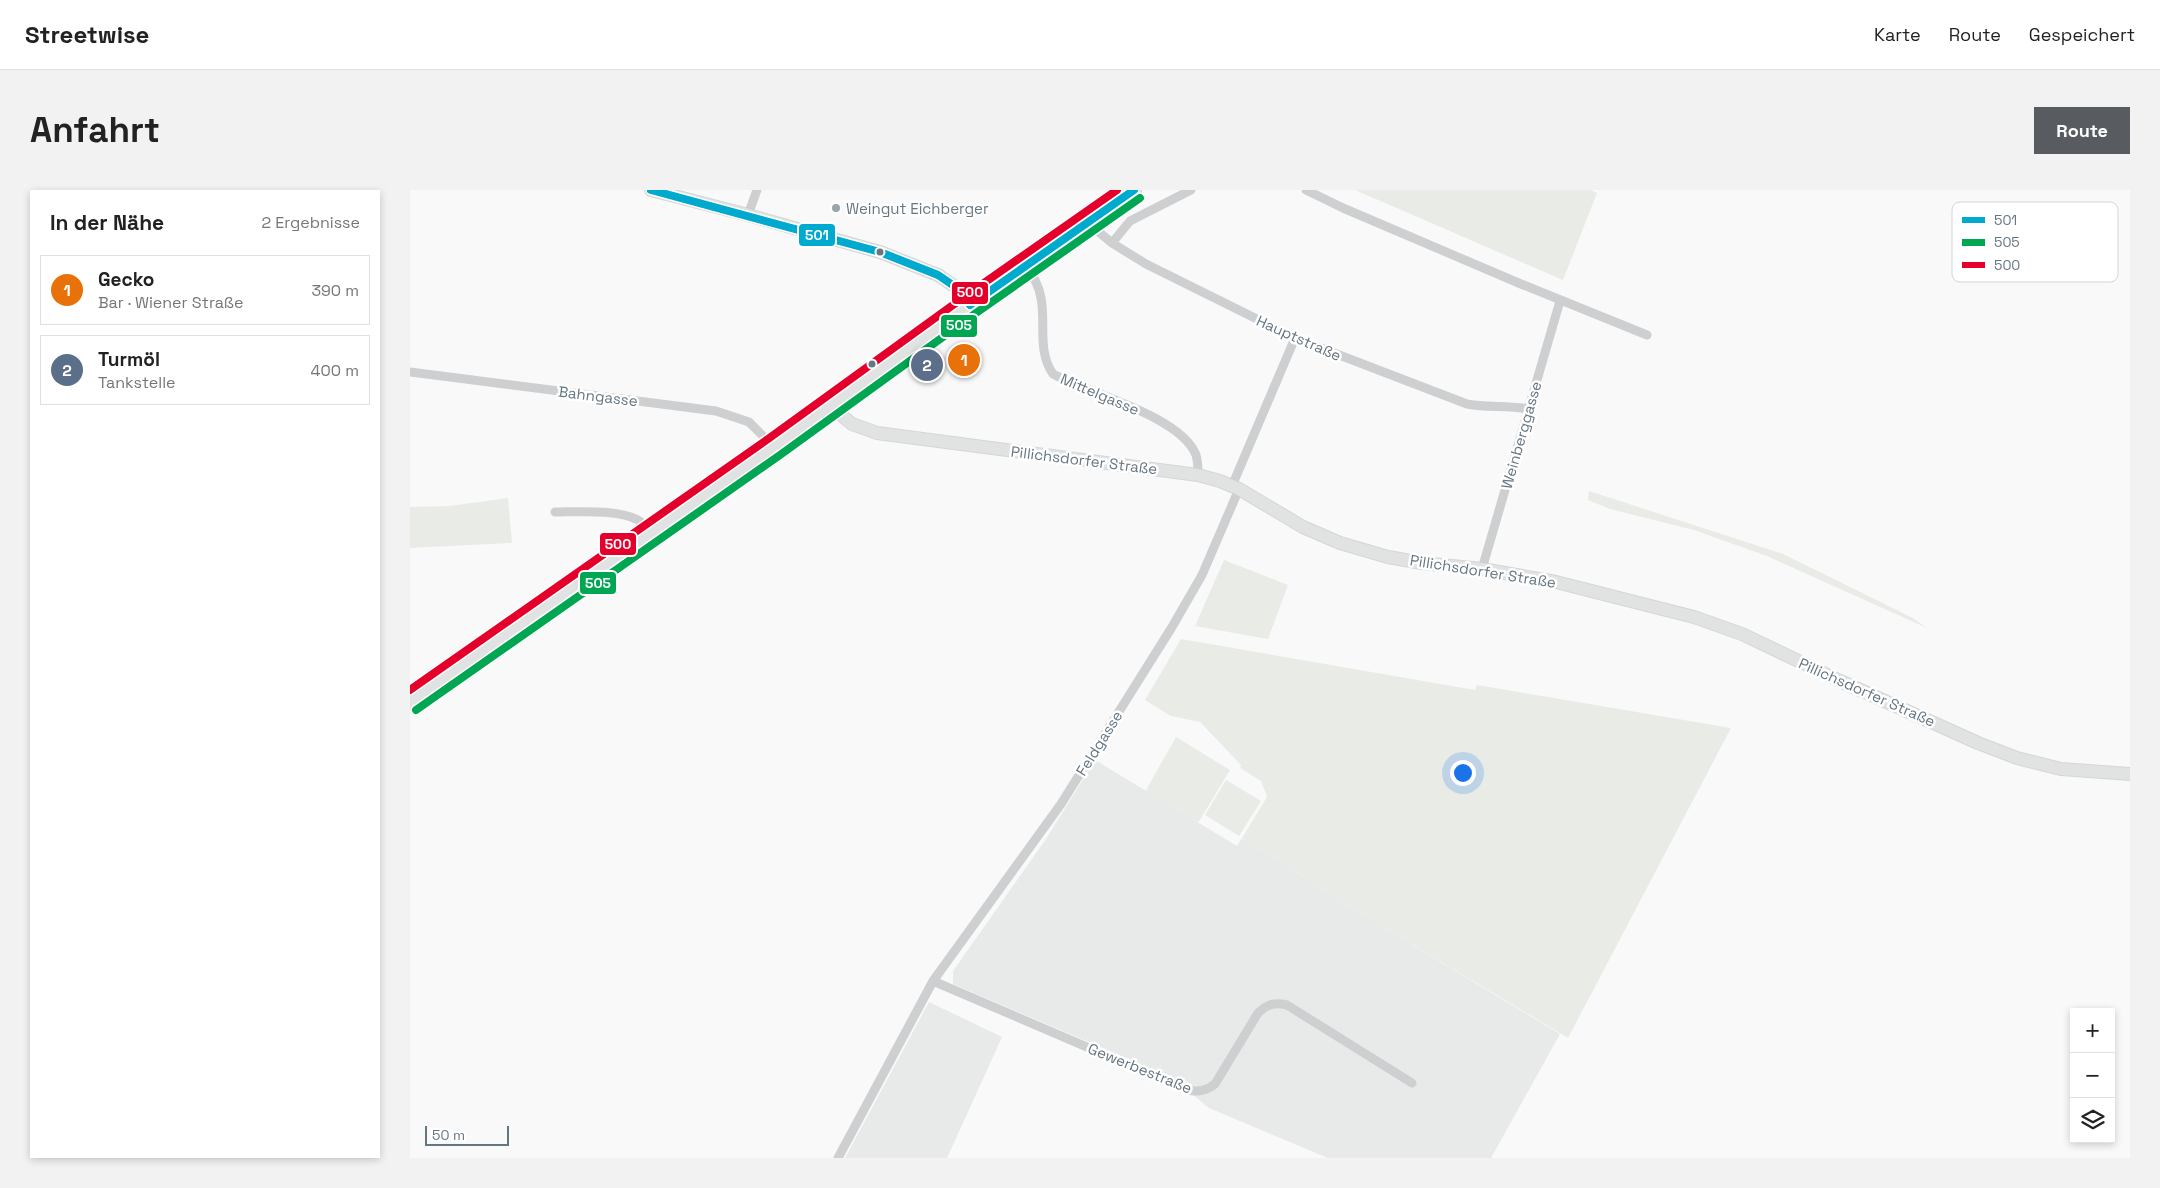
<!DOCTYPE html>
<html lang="de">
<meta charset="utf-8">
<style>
:root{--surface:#fff;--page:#f2f2f2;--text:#222;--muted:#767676;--line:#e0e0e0;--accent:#585c60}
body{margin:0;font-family:"Space Grotesk",sans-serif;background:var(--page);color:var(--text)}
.controls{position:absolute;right:15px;bottom:15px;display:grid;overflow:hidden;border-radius:0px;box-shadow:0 2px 8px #0003}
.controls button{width:45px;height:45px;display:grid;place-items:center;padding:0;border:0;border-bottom:1px solid var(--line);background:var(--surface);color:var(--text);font:25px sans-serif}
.scale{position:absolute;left:15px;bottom:12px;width:84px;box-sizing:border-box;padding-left:5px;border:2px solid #657683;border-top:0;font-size:14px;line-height:18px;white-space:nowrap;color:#657683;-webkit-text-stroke:4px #fff;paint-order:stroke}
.you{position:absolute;left:1052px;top:582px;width:18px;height:18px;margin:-12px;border:4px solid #fff;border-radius:50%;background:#1a73e8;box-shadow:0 0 0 8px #1a73e833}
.badge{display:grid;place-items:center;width:32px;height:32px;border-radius:50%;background:var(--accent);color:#fff;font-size:16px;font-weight:700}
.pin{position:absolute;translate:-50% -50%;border:2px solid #fff;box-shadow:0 1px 5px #0006}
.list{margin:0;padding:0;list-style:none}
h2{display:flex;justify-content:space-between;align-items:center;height:65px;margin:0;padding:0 20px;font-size:21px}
h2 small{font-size:16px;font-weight:400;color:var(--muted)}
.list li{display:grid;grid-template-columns:32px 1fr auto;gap:15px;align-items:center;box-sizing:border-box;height:70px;margin:0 10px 10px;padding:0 10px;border:1px solid var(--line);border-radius:0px}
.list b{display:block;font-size:19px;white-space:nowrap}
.list p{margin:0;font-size:16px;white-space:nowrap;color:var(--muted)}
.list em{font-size:16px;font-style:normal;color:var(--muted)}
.icon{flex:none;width:28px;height:28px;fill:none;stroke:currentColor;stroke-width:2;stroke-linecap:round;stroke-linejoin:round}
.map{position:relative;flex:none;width:1720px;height:968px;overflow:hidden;border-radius:0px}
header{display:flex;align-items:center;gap:30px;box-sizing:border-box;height:70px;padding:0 25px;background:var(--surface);border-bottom:1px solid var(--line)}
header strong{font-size:24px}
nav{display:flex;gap:28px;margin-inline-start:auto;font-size:18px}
.intro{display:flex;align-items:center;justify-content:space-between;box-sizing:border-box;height:120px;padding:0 30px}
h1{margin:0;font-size:35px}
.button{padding:12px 22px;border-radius:0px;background:var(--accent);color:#fff;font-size:18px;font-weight:700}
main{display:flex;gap:30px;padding:0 30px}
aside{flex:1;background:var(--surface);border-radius:0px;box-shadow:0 2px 8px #0003}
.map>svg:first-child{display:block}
.built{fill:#e8e9e9}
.green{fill:#e8ebe6}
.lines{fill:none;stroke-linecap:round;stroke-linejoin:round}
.secondary-casing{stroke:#d5d6d7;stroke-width:14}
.primary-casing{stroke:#d5d6d7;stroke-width:16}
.street{stroke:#cecfd0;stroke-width:9}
.secondary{stroke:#e1e2e2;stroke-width:12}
.primary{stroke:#e1e2e2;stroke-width:14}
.bus-1-casing{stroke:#fff;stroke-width:11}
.bus-2-casing{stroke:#fff;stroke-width:11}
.bus-3-casing{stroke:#fff;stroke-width:11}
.bus-1{stroke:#00a9ce;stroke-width:8}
.bus-2{stroke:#00a651;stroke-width:8}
.bus-3{stroke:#e4002b;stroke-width:8}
.poi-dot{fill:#99a4ac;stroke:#fff;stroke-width:2}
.bus-dot{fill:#657683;stroke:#fff;stroke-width:2}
.labels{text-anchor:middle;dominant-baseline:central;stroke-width:5;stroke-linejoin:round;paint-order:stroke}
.poi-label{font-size:15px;fill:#657683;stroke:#fff;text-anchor:start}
.street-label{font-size:15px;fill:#657683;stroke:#fff}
.key{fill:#fff;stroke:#d1d6da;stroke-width:1}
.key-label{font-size:14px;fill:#657683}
.line-badge{stroke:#fff;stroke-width:2}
.badge-label{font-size:14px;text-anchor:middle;font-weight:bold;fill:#fff}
</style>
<header>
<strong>Streetwise</strong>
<nav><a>Karte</a><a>Route</a><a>Gespeichert</a></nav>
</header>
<div class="intro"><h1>Anfahrt</h1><a class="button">Route</a></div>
<main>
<aside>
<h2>In der Nähe<small>2 Ergebnisse</small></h2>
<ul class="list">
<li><span class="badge" style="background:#e8710a">1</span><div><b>Gecko</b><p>Bar · Wiener Straße</p></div><em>390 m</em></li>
<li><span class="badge" style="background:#5c6f8a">2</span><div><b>Turmöl</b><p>Tankstelle</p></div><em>400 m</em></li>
</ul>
</aside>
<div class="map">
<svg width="1720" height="968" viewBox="0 0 1720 968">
<rect width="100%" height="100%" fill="#f9f9f9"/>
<!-- built -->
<path class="built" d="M685 570 827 656 832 648 953 725 1150 844 1081 968H918L799 918 763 888 543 794V781L636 649Z
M519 812 592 847 537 968H435Z"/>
<!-- green -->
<path class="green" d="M945 0H1180L1187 3 1153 90Z
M1179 301 1373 364 1503 428 1517 438 1357 366 1284 340 1200 319 1178 310Z
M98 308 102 353 0 358V317L40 316Z
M814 370 878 395 858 449 785 436Z
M771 449 1065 500 1067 495 1321 538 1158 848 953 725 832 648 857 607 851 591 830 578 831 575 790 532 761 526 735 510Z
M766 547 820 580 788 633 735 602Z
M816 590 851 611 829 646 795 625Z"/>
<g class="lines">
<defs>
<path id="secondary" d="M241 0 338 25 470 62 528 85 547 98 560 115
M421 216 442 234 467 243 788 285 810 291 829 299 893 337 930 353 978 367 1012 373 1072 379 1146 392 1284 427 1332 444 1428 490 1568 553 1607 568 1651 579 1720 584"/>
<path id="primary" d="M0 512 364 257 560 115 724 0"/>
</defs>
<!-- secondary casing -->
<use href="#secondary" class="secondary-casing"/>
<!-- primary casing -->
<use href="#primary" class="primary-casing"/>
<!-- street -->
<path class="street" d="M896 0 933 18 1111 94 1237 145
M338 25 347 0
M678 33 702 53 736 74 885 148 1057 214C1078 218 1097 215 1118 219
M702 53 720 31 781 0
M616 76C623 86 629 95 631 108 636 133 627 161 643 184 680 204 771 226 786 265 788 271 788 278 788 285
M0 182 306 221 339 232 364 257
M822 296 885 148
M145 322C168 322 207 319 228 330 233 333 239 338 244 341
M1072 379 1150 111
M523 791 777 900C789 902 796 901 805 894L848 823C858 814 864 812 877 815L1002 893
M428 968 523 791 651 614 762 437 792 385 829 299"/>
<!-- secondary -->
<use href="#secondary" class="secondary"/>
<!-- primary -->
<use href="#primary" class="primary"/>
<defs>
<path id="bus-1" d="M241 0 470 62 528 85 547 98 560 115
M560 115 724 0"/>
<path id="bus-2" d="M6 520 370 265 566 123 730 8"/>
<path id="bus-3" d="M0 500 358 249 554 107 707 0"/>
</defs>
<!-- bus-1 casing -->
<use href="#bus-1" class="bus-1-casing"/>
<!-- bus-2 casing -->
<use href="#bus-2" class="bus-2-casing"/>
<!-- bus-3 casing -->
<use href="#bus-3" class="bus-3-casing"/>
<!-- bus-1 -->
<use href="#bus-1" class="bus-1"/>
<!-- bus-2 -->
<use href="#bus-2" class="bus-2"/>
<!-- bus-3 -->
<use href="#bus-3" class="bus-3"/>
</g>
<!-- markers -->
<circle class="poi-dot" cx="426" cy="18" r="5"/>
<g class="bus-dot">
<circle cx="470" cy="62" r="4.5"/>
<circle cx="462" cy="174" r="4.5"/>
</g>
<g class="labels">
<!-- poi labels -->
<g class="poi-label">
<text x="436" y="18">Weingut Eichberger</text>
</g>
<!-- street labels -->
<g class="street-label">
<text transform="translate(889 148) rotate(24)">Hauptstraße</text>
<text transform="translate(690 204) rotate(23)">Mittelgasse</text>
<text transform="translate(188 206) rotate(7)">Bahngasse</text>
<text transform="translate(1111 245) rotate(-74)">Weinberggasse</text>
<text transform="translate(674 270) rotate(7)">Pillichsdorfer Straße</text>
<text transform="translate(1073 381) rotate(9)">Pillichsdorfer Straße</text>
<text transform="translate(1457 502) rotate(24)">Pillichsdorfer Straße</text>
<text transform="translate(689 553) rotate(-58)">Feldgasse</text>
<text transform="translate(730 878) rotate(22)">Gewerbestraße</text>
</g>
</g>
<!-- legend -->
<rect x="1542" y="12" width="166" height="80" rx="8" class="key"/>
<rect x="1552" y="27" width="23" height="6" fill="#00a9ce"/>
<rect x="1552" y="49" width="23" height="7" fill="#00a651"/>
<rect x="1552" y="72" width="23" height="6" fill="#e4002b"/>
<g class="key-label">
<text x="1584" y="35">501</text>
<text x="1584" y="57">505</text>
<text x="1584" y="80">500</text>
</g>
<g class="line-badge">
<rect x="388" y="33" width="38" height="24" rx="5" fill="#00a9ce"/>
<rect x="541" y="91" width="38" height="24" rx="5" fill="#e4002b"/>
<rect x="530" y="124" width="38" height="24" rx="5" fill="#00a651"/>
<rect x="189" y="342" width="38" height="24" rx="5" fill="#e4002b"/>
<rect x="169" y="381" width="38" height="24" rx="5" fill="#00a651"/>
</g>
<g class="badge-label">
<text x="407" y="50">501</text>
<text x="560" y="107">500</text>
<text x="549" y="140">505</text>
<text x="208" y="359">500</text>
<text x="188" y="398">505</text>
</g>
</svg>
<div class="controls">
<button>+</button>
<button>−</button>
<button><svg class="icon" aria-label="layers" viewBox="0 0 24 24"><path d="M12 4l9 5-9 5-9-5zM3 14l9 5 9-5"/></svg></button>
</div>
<div class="scale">50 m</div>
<div class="you"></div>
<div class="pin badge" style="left:554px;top:170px;background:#e8710a">1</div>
<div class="pin badge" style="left:517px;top:175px;background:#5c6f8a">2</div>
</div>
</main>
